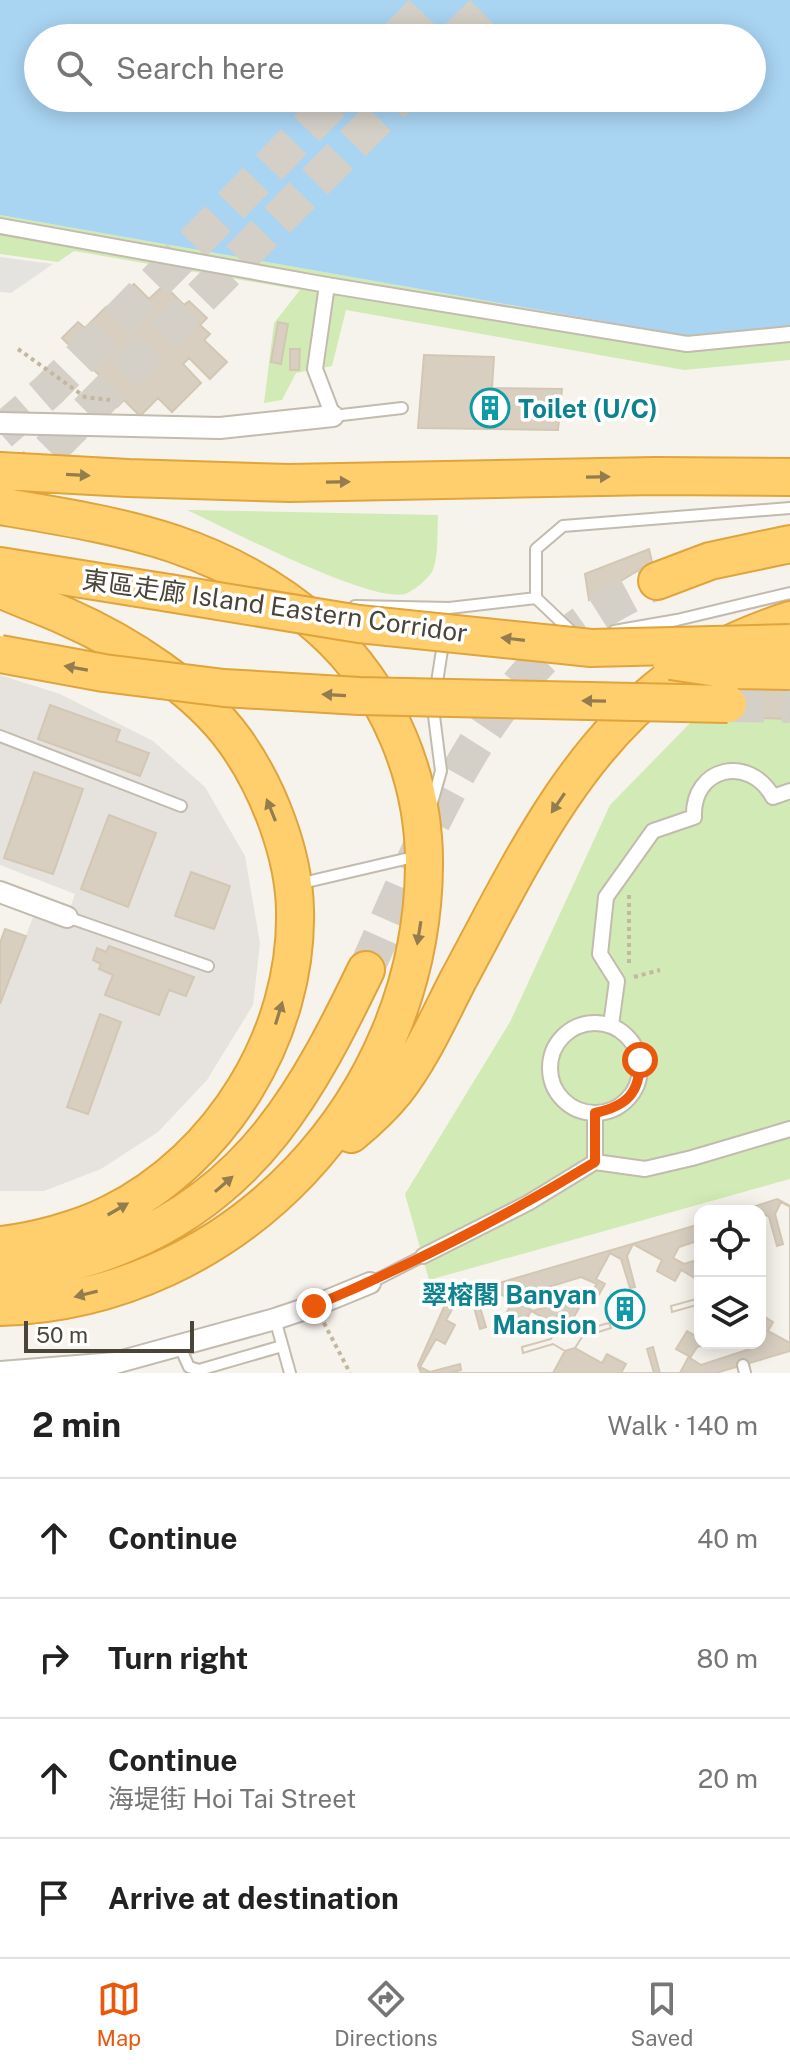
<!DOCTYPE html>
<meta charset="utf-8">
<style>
:root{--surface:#fff;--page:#f2f2f2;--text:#222;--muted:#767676;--line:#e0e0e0;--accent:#ea580c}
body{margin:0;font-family:"Public Sans","Noto Sans TC",sans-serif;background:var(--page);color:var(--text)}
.controls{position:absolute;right:24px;bottom:24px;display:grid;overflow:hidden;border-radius:16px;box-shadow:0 4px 20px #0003}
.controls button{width:72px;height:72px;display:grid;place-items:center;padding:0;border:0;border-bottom:2px solid var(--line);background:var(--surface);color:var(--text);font:40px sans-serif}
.scale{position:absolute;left:24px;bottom:20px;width:170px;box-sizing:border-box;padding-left:8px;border:4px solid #4b4439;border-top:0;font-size:22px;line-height:28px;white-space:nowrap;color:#4b4439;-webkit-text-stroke:6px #fff;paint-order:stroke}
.stop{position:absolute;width:24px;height:24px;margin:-18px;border:6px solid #ea580c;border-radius:50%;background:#fff}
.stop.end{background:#ea580c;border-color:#fff;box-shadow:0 2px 8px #0008}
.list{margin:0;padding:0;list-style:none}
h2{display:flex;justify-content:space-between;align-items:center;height:104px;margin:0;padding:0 32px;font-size:34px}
h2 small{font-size:26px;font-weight:400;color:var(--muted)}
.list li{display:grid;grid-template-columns:52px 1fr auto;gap:24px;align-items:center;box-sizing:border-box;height:120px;padding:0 32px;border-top:2px solid var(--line)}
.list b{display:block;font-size:30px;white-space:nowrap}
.list p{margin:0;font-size:26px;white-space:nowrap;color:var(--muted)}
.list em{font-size:26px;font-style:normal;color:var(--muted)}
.icon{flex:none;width:44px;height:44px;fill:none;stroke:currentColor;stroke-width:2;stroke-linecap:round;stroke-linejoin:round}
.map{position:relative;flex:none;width:790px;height:1373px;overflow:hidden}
.search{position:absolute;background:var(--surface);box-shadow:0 4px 20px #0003;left:24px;right:24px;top:24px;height:88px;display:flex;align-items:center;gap:20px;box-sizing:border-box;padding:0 28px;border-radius:44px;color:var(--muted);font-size:30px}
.sheet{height:584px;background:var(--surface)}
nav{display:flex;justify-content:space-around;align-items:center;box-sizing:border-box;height:112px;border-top:2px solid var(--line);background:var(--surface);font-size:22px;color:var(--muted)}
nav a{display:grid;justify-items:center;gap:4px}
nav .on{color:var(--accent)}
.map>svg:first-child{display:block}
.industrial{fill:#e6e2dd}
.green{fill:#d2eab5}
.parking{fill:#e5e3e0}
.water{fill:#a9d4f2;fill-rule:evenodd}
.building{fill:#d8cfc1;stroke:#d3c7b4;stroke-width:2;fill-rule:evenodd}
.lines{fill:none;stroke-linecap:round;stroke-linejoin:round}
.motorway-tunnel{stroke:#d4d0c8;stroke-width:36;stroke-dasharray:36 18;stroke-linecap:butt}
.service-casing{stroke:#c2bbae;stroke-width:14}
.pedestrian-casing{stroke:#c2bbae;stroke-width:18}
.minor-casing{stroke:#c2bbae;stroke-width:24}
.motorway-casing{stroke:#e0a43c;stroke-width:40}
.path{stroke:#c4b79f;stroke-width:4;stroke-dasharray:4 4;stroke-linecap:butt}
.service{stroke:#fff;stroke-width:10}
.pedestrian{stroke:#fff;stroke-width:14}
.minor{stroke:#fff;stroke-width:20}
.motorway{stroke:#ffcf6e;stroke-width:36}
.motorway-bridge-casing{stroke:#e0a43c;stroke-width:40;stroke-linecap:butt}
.motorway-bridge{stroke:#ffcf6e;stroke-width:36}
.oneway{fill:#937c4e}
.route{stroke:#ea580c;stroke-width:10}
.labels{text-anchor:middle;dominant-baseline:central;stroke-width:7;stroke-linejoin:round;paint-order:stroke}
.culture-label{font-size:26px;font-weight:bold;fill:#0d838f;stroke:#fff;text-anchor:start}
.street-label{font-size:26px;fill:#4b4439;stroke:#fff}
</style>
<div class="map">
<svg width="790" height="1373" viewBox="0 0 790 1373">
<rect width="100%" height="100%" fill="#f6f3ec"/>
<!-- industrial -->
<path class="industrial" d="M0 675 60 694 153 741 205 787 245 856 260 943 253 1005 207 1080 158 1132 101 1169 44 1191H0V1005L33 917 61 927 67 917 75 894 0 865Z"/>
<!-- green -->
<path class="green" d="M0 215 686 336 790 326V360L684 370 346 310 332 366 296 373 282 400 264 403 274 323 300 290 74 251 58 262 0 254Z
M187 510 438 515C437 532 439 554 433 570 429 578 414 591 405 594 369 603 226 528 187 510Z
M696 717 790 718V1179L429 1280 405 1194 510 1022 610 805Z"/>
<!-- parking -->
<path class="parking" d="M0 257 53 264 11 293 0 292Z"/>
<!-- water -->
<path class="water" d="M0 0H790V326L686 336 0 215ZM38 38H752V98H38Z"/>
<!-- building -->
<path class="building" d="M134 284 149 299 164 285 184 305 189 301 207 318 200 325 210 334 204 340 227 362 210 379 189 358 183 364 201 383 172 412 158 398 140 416 124 400 117 407 101 391 108 384 62 338 78 322 85 328 106 307 108 309Z
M278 322 288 324 281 364 271 362Z
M290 349H300L299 370H290Z
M424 355 494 357 492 388 562 389 558 430 418 428Z
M649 549 652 562 589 600 585 574Z
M732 683 790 684V719L731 717Z
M50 705 120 730 116 741 149 753 140 776 38 739Z
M34 772 83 789 53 874 4 858Z
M109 815 156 833 128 907 81 889Z
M191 872 230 886 214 929 175 916Z
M5 929 26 936 0 1004V943Z
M109 946 194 977 186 996 169 990 159 1015 105 995 113 975 99 969 101 964 93 960 97 948 106 952Z
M100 1014 121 1022 88 1114 67 1107Z
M777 1199 790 1206V1351L716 1373H421L418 1365 448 1298 700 1224V1240L679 1247 673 1258 684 1264 700 1259V1298L671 1306 672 1312 700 1304V1343H709L697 1347 690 1358 701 1365 759 1346 764 1338 760 1336V1211H741ZM581 1277 597 1284 591 1292 533 1311 522 1304 529 1293ZM609 1323 611 1328 582 1337 575 1348 565 1351 553 1344 523 1353 522 1347 551 1339 558 1326H569L579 1331Z
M781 1202 790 1207V1343L768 1331 773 1322 760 1314V1212L769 1217 777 1246 783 1244 775 1214Z
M633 1244 662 1260 657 1271 675 1281 681 1270 700 1281V1298L671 1306 672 1312 700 1304V1336L699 1338 687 1331 676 1349 689 1356 680 1373H660L653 1347 647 1349 654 1373H621L626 1364 607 1354 602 1363 575 1348 582 1337 611 1328 609 1323 579 1331 569 1326 585 1297 594 1303 605 1284 596 1279 610 1253 621 1259 630 1288 635 1287 627 1256Z
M484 1285 513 1301 507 1312 525 1322 531 1311 558 1326 551 1339 522 1347 523 1353 553 1344 565 1351 553 1373H449L461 1370 460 1364 430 1372 420 1367 436 1339 445 1344 455 1325 446 1320 461 1294 472 1300 480 1329 486 1327 477 1297Z"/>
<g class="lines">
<!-- motorway-tunnel -->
<path class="motorway-tunnel" d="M397 38 434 0
M457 38 495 0
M0 433 49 390 337 98
M11 489 398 98
M728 704 790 705
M366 970C419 852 466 721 568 635 595 612 626 597 657 581"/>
<defs>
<path id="service" d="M333 416 402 408
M355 606 449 608 536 598
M614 631 677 620 790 593
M575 635 536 598V549L563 526 790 508
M0 736 181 806
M431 806 441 771 433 708 444 637
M298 884 418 856
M67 917 208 966
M370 1283 423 1256
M275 1319 290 1373
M179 1345 189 1367 199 1370 282 1346
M743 1365 745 1373"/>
<path id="pedestrian" d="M0 226 327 285 687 344 790 334
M327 285 315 369 333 416
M550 1068a45 45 0 1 1 90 0a45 45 0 1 1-90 0Z
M611 1025 617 981 600 954 606 897 653 831 694 817C692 767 749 754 773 797L790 791
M595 1162V1113
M423 1256 528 1203 595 1162 645 1169 692 1158 790 1129"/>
<path id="minor" d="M0 423 220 428 333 416
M0 892 67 917
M0 1372 115 1363 275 1319 314 1306 370 1283"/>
<path id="motorway" d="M0 471 128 478 289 483 655 476 790 477
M0 506C124 527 224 542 322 629 388 688 425 779 424 866 422 1099 236 1300 0 1307
M0 566 169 593
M657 581 710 561 790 544
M0 589C22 599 45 607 67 617 126 643 197 688 235 741 268 787 294 854 295 910 298 1035 221 1159 110 1214 81 1229 32 1242 0 1245
M351 1134C367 1121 382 1107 395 1091 421 1058 439 1017 458 980 516 873 570 754 670 679 706 652 748 634 790 620
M0 1272C44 1271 85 1261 125 1244 254 1190 308 1090 366 970"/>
</defs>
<!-- service casing -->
<use href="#service" class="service-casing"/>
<!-- pedestrian casing -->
<use href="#pedestrian" class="pedestrian-casing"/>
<!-- minor casing -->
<use href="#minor" class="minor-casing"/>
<!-- motorway casing -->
<use href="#motorway" class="motorway-casing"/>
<!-- path -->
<path class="path" d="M18 349 85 397 110 400
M629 963V895
M634 977 660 970
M324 1323 350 1373"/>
<!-- service -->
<use href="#service" class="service"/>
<!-- pedestrian -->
<use href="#pedestrian" class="pedestrian"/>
<!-- minor -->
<use href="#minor" class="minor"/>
<!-- motorway -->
<use href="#motorway" class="motorway"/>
<defs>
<path id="motorway-bridge" d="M169 593 359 624 591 648 790 643
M0 654 104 673 224 688 359 696 728 704
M671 661 730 670 790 671"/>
</defs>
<!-- motorway-bridge casing -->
<use href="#motorway-bridge" class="motorway-bridge-casing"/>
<!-- motorway-bridge -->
<use href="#motorway-bridge" class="motorway-bridge"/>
</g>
<!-- one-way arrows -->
<defs><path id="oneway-solid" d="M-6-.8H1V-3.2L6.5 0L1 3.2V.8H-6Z" transform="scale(2)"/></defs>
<g class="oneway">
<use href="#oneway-solid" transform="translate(78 475) rotate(3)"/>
<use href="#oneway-solid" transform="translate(598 477) rotate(-1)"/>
<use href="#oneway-solid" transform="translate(338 482) rotate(-1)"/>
<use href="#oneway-solid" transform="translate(513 639) rotate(-173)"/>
<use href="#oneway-solid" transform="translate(76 668) rotate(-170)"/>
<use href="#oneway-solid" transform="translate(334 695) rotate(-177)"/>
<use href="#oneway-solid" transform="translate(594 701) rotate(-179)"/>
<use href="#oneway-solid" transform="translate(558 803) rotate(124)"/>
<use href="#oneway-solid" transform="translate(271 810) rotate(-112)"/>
<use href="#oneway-solid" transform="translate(419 933) rotate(99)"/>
<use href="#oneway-solid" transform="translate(279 1013) rotate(-73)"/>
<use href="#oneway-solid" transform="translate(224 1184) rotate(-41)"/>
<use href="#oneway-solid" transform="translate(118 1209) rotate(-30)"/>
<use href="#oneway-solid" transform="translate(86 1294) rotate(166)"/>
</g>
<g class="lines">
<!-- route -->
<path class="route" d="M314 1306C411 1265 505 1217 595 1162V1113C627 1106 640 1093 640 1060"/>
</g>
<!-- icons -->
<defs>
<symbol id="building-ring" viewBox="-11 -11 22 22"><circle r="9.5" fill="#fff" stroke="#0f9aa8" stroke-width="1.5"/><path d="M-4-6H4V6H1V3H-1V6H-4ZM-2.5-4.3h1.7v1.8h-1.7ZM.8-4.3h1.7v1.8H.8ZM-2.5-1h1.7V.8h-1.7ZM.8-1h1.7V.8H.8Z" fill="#0f9aa8"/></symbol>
</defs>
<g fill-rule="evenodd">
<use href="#building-ring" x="468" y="386" width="44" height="44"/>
<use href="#building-ring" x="603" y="1287" width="44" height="44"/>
</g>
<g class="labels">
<!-- culture labels -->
<g class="culture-label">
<text x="518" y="408">Toilet (U/C)</text>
<text x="597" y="1294" text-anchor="end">翠榕閣 Banyan<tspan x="597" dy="30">Mansion</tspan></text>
</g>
<!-- street labels -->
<g class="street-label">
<text transform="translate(275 606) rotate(8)">東區走廊 Island Eastern Corridor</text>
</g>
</g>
</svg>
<div class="controls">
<button><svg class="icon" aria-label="locate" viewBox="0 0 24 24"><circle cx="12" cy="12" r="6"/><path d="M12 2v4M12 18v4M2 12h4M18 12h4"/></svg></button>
<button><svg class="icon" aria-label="layers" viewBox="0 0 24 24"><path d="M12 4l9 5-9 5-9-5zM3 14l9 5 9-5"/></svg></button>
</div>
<div class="scale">50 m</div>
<div class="stop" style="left:640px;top:1060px"></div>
<div class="stop end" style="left:314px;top:1306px"></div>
<div class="search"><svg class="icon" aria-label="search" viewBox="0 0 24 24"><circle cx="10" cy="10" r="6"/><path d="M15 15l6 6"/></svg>Search here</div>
</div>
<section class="sheet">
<h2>2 min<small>Walk · 140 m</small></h2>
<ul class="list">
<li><svg class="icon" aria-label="ahead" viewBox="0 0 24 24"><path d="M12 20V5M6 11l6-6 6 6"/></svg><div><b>Continue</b></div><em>40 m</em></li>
<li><svg class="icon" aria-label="right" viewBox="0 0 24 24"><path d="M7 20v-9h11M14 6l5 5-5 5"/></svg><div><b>Turn right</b></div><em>80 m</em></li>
<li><svg class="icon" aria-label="ahead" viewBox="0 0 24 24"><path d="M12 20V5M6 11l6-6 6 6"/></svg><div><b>Continue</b><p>海堤街 Hoi Tai Street</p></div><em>20 m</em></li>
<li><svg class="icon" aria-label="arrive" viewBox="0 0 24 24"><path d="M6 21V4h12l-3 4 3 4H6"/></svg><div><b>Arrive at destination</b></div></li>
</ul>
</section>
<nav>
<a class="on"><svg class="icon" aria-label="map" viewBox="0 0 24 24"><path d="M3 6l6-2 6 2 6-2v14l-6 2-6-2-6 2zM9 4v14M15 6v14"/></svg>Map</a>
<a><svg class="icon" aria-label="directions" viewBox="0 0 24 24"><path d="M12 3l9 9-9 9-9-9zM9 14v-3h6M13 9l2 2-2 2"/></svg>Directions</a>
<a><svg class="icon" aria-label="saved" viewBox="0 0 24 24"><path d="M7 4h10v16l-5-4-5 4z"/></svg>Saved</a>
</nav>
